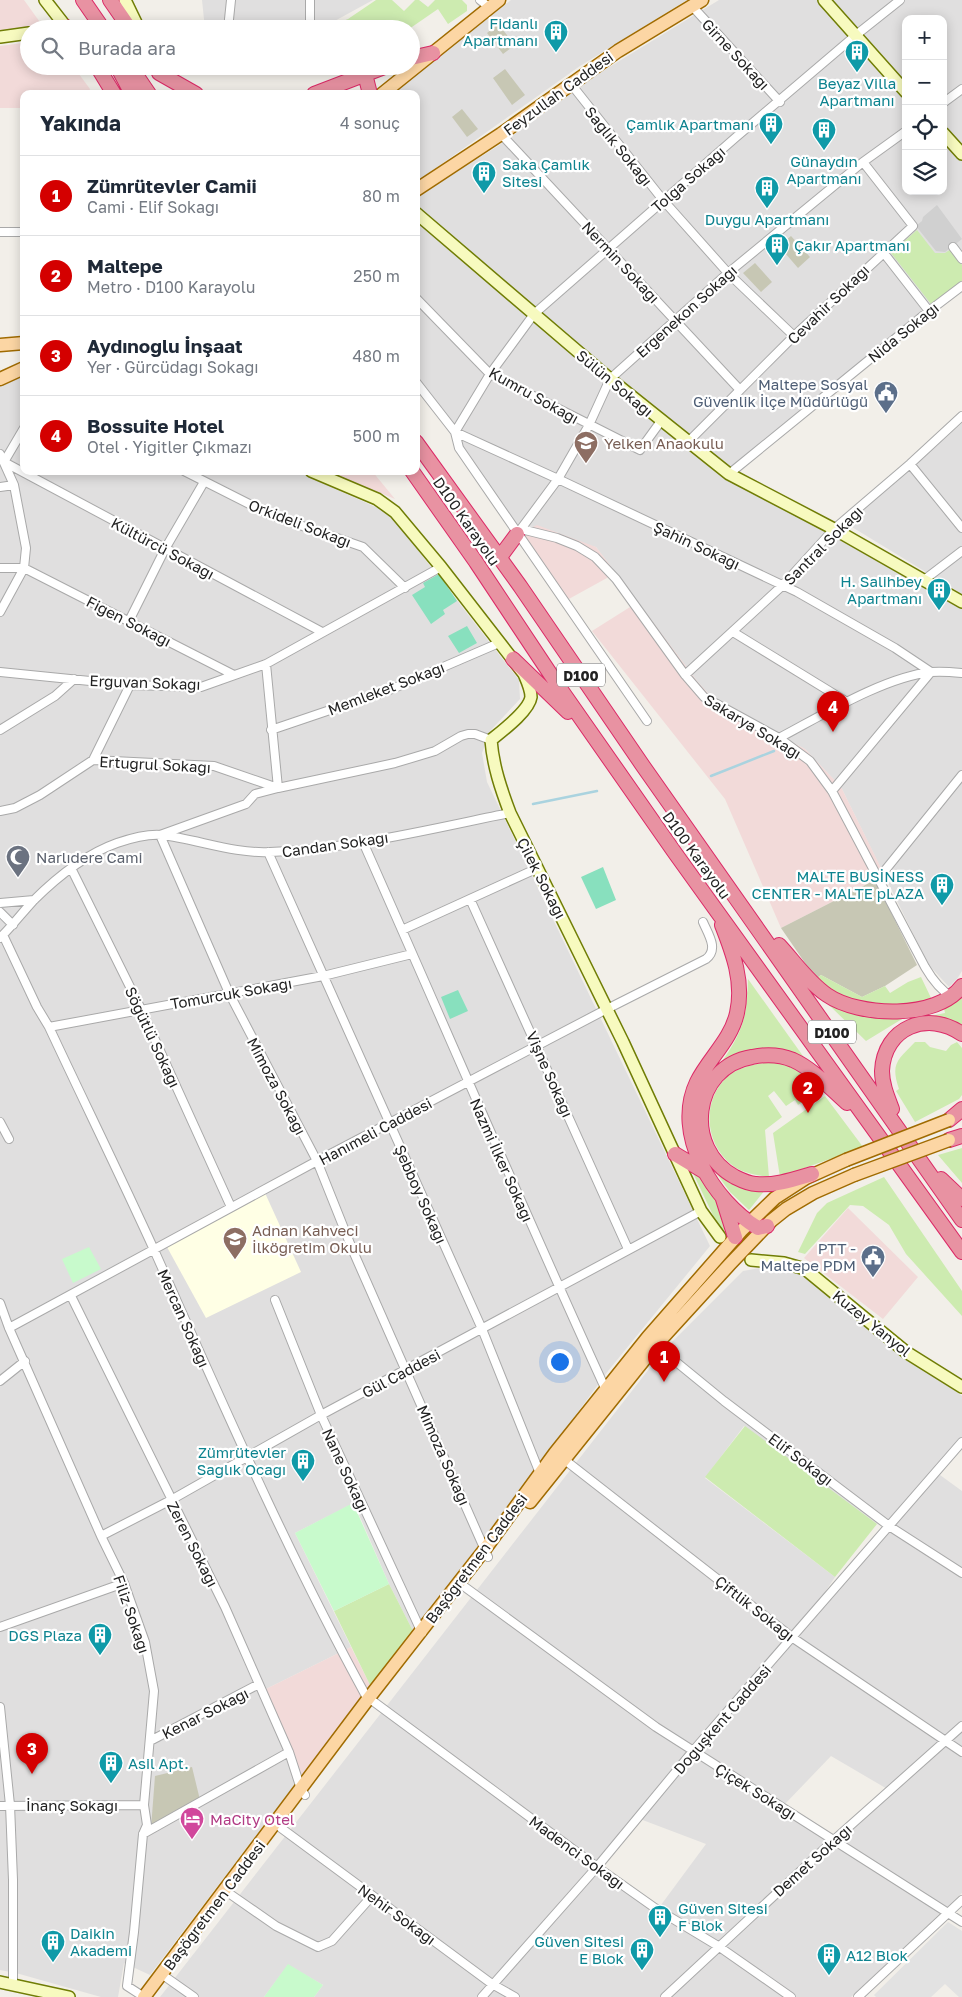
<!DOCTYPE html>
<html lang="tr">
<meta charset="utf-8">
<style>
:root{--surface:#fff;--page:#f6f6f7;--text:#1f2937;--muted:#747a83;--line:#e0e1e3;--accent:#d40000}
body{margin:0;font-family:"Golos Text",sans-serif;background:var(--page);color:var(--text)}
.controls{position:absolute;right:15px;top:15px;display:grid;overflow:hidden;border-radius:10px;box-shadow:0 2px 12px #0003}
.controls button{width:45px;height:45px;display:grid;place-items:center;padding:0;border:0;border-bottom:1px solid var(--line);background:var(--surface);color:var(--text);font:25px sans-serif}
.you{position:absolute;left:559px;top:1361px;width:18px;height:18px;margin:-12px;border:4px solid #fff;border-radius:50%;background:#1a73e8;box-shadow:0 0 0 8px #1a73e833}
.badge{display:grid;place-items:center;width:32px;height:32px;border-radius:50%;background:var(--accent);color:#fff;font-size:16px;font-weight:700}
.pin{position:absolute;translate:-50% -41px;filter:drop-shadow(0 1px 2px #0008)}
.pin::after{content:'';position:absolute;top:26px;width:18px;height:15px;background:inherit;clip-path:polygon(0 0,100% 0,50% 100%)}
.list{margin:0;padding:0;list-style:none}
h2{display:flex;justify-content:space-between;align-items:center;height:65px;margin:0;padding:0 20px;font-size:21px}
h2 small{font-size:16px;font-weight:400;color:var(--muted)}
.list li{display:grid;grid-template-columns:32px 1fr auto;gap:15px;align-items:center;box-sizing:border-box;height:80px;padding:0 20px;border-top:1px solid var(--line)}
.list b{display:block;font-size:19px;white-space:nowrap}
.list p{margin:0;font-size:16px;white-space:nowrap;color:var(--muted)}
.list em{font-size:16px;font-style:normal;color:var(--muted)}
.icon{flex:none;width:28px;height:28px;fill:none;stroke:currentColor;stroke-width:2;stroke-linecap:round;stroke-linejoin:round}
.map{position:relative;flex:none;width:962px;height:1997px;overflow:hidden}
.search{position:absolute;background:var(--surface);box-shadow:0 2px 12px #0003;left:20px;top:20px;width:400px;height:55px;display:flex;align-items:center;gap:12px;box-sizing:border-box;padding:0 18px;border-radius:28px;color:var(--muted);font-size:19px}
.panel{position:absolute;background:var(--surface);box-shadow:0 2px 12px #0003;left:20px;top:90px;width:400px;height:385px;border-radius:10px}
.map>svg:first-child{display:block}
.residential{fill:#e0dfdf;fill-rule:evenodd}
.commercial{fill:#f2dad9}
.education{fill:#ffffe5}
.religious{fill:#d0d0d0}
.construction{fill:#c7c7b4}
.grass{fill:#cdebb0}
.park{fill:#c8facc}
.pitch{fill:#88e0be}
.parking{fill:#e2e2e2}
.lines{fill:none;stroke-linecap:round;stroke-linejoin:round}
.stream{stroke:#aad3df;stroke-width:2.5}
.street-casing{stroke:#a9a9a9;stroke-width:10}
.secondary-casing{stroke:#707d05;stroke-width:14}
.primary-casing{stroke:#a06b00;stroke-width:15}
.highway-casing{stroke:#dc2a67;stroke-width:16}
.street{stroke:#fff;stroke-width:8}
.secondary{stroke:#f7fabf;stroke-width:11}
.primary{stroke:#fcd6a4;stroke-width:12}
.highway{stroke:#e892a2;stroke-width:14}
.primary-bridge-casing{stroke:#a06b00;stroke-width:15;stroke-linecap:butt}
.primary-bridge{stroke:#fcd6a4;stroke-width:12}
.labels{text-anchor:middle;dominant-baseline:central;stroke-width:4.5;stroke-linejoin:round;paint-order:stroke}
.shield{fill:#fff;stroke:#646464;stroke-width:1}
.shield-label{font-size:14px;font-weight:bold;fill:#222}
.culture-label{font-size:15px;fill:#0d838f;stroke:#fff;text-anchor:end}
.street-label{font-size:15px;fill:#222;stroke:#fff}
.service-label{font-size:15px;fill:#4e5e75;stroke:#fff;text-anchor:end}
.education-label{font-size:15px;fill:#785e54;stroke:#fff;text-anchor:start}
.worship-label{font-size:15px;fill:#5b616d;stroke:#fff;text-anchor:start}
.hotel-label{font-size:15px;fill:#b23c85;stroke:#fff;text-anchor:start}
</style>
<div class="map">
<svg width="962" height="1997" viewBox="0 0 962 1997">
<rect width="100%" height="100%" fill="#f2efe9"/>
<!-- residential -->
<path class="residential" d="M202 0H373L320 29H205Z
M511 0H687L580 66 416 182V94H391Z
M719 0H962V284L730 470 416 209V197L498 146 598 74ZM906 19H943V191H906Z
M416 221 543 330 647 416 765 498 962 609V971L957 979 949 987 928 964 841 787 805 749 716 702 697 681 596 547 522 532 416 387Z
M24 375V471H295L389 513 519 680 520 699 490 731 482 753 487 782 710 1246 608 1371 506 1510 413 1631 389 1584 354 1503 295 1533 351 1647 266 1689 302 1775 150 1975 124 1963 118 1997H101L16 1973 0 1970V386Z
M962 423V594L847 524Z
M771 1266 805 1275 962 1396V1446L940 1475 962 1491V1893L851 1997H314L323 1985 288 1965 264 1997H160L663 1351 743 1271ZM744 1426 877 1524 890 1527 797 1634 835 1577 705 1478ZM831 1756 889 1790 834 1840 785 1804ZM640 1819 706 1844 658 1909 597 1868Z"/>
<!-- commercial -->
<path class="commercial" d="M0 0H24L42 25 0 31Z
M29 42V66H73L90 89 88 94H24V108H0V46Z
M327 471H372L395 499Z
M537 525 596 547 616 573 567 600 522 532Z
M638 602 697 681 716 702 805 749 841 787 883 872 875 880 781 928 725 799 592 631Z
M848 1208 918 1277 883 1319 804 1258Z
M351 1647 371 1687 302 1775 266 1689Z"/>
<!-- education -->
<path class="education" d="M265 1193 301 1272 206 1318 167 1247Z"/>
<!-- religious -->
<path class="religious" d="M937 205 962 239 945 252 936 251 916 226 922 221 923 217Z"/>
<!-- construction -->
<path class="construction" d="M498 24 515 45 503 54 487 33Z
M505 69 525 95 512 105 493 78Z
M462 109 478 129 467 137 452 117Z
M791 236 810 257 798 268 779 246Z
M755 263 772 282 761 292 743 273Z
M875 880 917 965 885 986 862 997 821 975 816 979 781 928Z
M192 1767 200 1800 151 1828 155 1776Z"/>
<!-- grass -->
<path class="grass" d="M376 0H392L404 11 415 0H419L428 7 435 0H462L467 5V11L448 24 438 9 409 29H323L348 19Z
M917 230 935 253H945L951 249 962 265V281L931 304 891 253Z
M821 975 862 997 885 986 890 993 908 982 921 977 932 1000 895 1007H876L835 996 816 979Z
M748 979 803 1056C771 1046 751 1047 721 1063 743 1031 747 1018 748 979Z
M962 994V1030L926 1017 945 1013 944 1008Z
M829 1005 853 1013 907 1016 866 1041Z
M915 1042H925L930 1047 946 1051 951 1045 957 1042 962 1048V1095L959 1099 915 1122 896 1091 899 1089C890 1063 898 1060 915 1042Z
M771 1062C794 1065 803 1073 819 1090L798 1105 795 1100 786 1106 774 1091 768 1096 782 1117 765 1130 769 1177C756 1175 742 1173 732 1165 706 1145 701 1104 725 1079 736 1067 755 1064 771 1062Z
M825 1096 863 1147 780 1177 773 1133Z
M962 1148V1183L938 1155Z
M713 1164 765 1190 749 1210 730 1192 711 1166Z
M692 1171C710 1185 723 1204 728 1226L721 1232Z
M884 1177 962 1291V1316L906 1254 889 1225 863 1206 850 1205 805 1254 798 1252 817 1213 827 1203Z
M745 1426 877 1524 835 1577 705 1477Z
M389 1584 413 1631 371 1687 334 1611Z"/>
<!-- park -->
<path class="park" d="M89 1247 101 1269 73 1283 62 1259Z
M353 1503 389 1584 334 1611 295 1533Z
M288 1964 323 1985 314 1997H264Z"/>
<!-- pitch -->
<path class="pitch" d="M439 574 457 601 443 610 445 614 431 624 412 595 425 587 423 583Z
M467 626 477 643 459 653 448 636Z
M603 867 616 900 596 909 581 877Z
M458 990 468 1011 450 1019 441 997Z"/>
<!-- parking -->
<path class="parking" d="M948 1922 962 1931V1997H959L945 1984 931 1997H876L874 1995Z"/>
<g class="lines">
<!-- stream -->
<path class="stream" d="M711 776 774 751
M533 804 597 791"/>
<defs>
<path id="street" d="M480 0 490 8
M692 6 780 102
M228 29 231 0
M310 29V0
M571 84 663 200 728 273 794 336
M943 103 962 89
M501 134 740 390
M0 232H24
M953 247 962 259
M883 252 929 311
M416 298 490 374 640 450 661 421
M416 382 455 432 558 479 797 592 895 648 931 672
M688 442 794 336 913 226 863 162
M0 454 14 485 26 548 24 568 0 612
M4 462 322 632
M4 462 24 428
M910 464 962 528
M184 471 271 515 363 547 405 588
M729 474 929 311 962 286
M0 487 14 485
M521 529 557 538 577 546 595 557 616 579 685 675 704 697 779 738 810 761 832 791 925 967C932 979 940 990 952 997
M518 533 558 479 589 425 610 379 728 273 863 162 906 131
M0 568H24L234 675
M924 580 962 551
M129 621 165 549 204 482
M733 632 847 702
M266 664 278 788 255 794 246 804 160 835 229 993 317 1161 353 1251 488 1557
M0 672 130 685 201 687 266 664 441 567
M685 675 783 585 834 529 910 464 962 416
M647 721 459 448 455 432 490 374 534 314 735 138 856 35 900 0
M0 730 55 696 74 679
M271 730 392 689 499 643
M779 738C821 716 884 677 931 672 941 671 952 672 962 673
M93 760 130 685
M832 791 931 672
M0 811 15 808 40 795 93 760 214 766 278 788 395 763 435 751 461 736 468 734H475L491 740
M363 842C444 1024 522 1207 605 1388
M268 852 482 1329 541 1476
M71 868 141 1009 231 1207
M878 879 962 775
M470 899 628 1249
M0 903 34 900
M0 912 13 925
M402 930 538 868
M3 935 37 1007 49 1027C84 1102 121 1177 155 1252 222 1402 287 1552 366 1696L597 1867 655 1908 718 1946 791 1997
M0 938C12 926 22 913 33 901 56 878 86 854 117 843 129 839 149 834 161 835 197 839 234 854 270 852 351 849 431 829 510 813
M49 1027 323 976 412 954
M0 1122 9 1139
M71 1296 225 1607 289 1752 301 1789 305 1795
M275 1300 321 1415 422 1633
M0 1303 9 1328 101 1536 124 1583 145 1642 154 1691 144 1805 147 1825 143 1834 134 1932 127 1986 144 1997
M9 1328 317 1161 607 1009 706 959C719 949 708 934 703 922
M653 1343 724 1401 889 1526 962 1573
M0 1381 25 1361
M561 1457 793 1638 962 1752
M101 1536 171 1500 321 1415 701 1211
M458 1582 656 1727 962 1922
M0 1627 124 1583
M0 1707 10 1805 13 1880V1984
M150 1741 259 1684
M0 1806 144 1805
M281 1828 492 1984 515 1997
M143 1834 289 1752
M230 1894 276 1926 318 1947 332 1941 372 1896
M167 1978 194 1997
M482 1997 597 1867 693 1751 962 1442
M665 1997 834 1840 962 1726
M858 1997 962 1900"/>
<path id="secondary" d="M45 0 66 27
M125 0 139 29
M824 0 906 92
M0 37 29 33
M943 133 962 154
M416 213 610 379 729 474 834 529 962 602
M311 471 377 499 395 512 441 567 524 674C527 681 531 689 531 697 529 711 502 731 491 740 493 766 501 789 510 813L623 1042 701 1211 720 1237
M751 1260 784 1263 805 1269 906 1352 962 1387
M0 1982 69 1997"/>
<path id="primary" d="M382 94 499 0
M416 190 501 134 618 51 702 0
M0 345 24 343
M0 379 24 368
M530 1502 656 1345 730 1264 771 1221 786 1209 813 1193 854 1175
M144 1997 368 1699 485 1549 555 1453 648 1337 741 1231 775 1198 806 1178 846 1160"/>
<path id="highway" d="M83 0 103 29
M110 0 130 29
M66 27 68 29
M411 58 433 53
M97 66 114 94
M117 66 132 94
M130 66 149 94
M159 73 196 94
M365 74 370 94
M314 94 387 66
M416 442 520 586 643 766 962 1220
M412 471 476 562 559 687 675 853 962 1252
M500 557 517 534
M513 659 568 712
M722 925C733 953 744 982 737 1013 731 1040 709 1058 697 1082 672 1134 713 1201 758 1228L767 1226
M779 945C794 961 808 982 827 995 859 1017 937 1020 962 986
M892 1109C887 1096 882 1084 882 1071 884 1027 928 1010 962 1034
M949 1120 962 1109
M949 1140 962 1136
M675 1154 705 1172
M812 1174C795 1179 775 1186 756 1184 749 1184 741 1180 735 1177 683 1149 692 1067 752 1057 766 1054 781 1055 793 1060 813 1069 831 1089 847 1103
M941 1179 962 1199
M723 1199 735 1237"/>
</defs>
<!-- street casing -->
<use href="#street" class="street-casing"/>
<!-- secondary casing -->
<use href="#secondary" class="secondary-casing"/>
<!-- primary casing -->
<use href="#primary" class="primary-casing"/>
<!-- highway casing -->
<use href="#highway" class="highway-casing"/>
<!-- street -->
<use href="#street" class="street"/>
<!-- secondary -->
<use href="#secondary" class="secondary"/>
<!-- primary -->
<use href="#primary" class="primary"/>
<!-- highway -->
<use href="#highway" class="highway"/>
<defs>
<path id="primary-bridge" d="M846 1160 949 1120
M854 1175 949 1140"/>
</defs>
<!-- primary-bridge casing -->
<use href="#primary-bridge" class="primary-bridge-casing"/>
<!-- primary-bridge -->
<use href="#primary-bridge" class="primary-bridge"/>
</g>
<!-- icons -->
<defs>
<symbol id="building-pin" viewBox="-11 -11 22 30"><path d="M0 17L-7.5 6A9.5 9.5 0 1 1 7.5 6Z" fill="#0f9aa8" stroke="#fff"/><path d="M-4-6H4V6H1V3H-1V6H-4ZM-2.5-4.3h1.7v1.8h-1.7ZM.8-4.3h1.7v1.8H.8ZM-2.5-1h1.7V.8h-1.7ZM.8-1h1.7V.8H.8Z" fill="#fff"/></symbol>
<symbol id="civic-pin" viewBox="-11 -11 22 30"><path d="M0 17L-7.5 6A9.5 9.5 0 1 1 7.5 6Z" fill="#5c6f8a" stroke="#fff"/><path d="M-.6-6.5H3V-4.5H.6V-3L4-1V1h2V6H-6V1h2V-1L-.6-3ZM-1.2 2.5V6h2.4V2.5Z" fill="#fff"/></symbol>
<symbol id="school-pin" viewBox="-11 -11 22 30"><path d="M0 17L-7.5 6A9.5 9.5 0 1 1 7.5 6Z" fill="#8d6e63" stroke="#fff"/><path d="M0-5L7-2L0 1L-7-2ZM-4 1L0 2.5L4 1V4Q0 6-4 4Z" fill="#fff"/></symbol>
<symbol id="mosque-pin" viewBox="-11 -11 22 30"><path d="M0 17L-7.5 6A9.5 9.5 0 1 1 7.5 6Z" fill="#6b7280" stroke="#fff"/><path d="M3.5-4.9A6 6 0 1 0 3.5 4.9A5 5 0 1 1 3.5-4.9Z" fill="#fff"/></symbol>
<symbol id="hotel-pin" viewBox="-11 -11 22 30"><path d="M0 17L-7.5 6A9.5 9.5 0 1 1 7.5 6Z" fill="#d1479c" stroke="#fff"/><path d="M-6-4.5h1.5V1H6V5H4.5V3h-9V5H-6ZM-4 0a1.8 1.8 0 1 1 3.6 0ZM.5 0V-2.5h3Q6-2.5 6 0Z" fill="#fff"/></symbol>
</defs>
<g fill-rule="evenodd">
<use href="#building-pin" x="542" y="18" width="28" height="38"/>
<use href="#building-pin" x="843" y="38" width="28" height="38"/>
<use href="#building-pin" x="757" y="110" width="28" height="38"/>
<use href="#building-pin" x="810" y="116" width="28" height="38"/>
<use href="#building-pin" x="470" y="159" width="28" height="38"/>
<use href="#building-pin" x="753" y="174" width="28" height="38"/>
<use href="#building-pin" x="763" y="231" width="28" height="38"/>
<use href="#civic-pin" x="872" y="379" width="28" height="38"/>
<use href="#school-pin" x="572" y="429" width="28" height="38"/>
<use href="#building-pin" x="925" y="576" width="28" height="38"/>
<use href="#mosque-pin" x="4" y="843" width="28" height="38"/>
<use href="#building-pin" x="928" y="871" width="28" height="38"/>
<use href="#school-pin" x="221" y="1225" width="28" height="38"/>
<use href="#civic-pin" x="859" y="1243" width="28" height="38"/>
<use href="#building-pin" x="289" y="1447" width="28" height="38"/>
<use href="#building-pin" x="86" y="1621" width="28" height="38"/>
<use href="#building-pin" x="97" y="1749" width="28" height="38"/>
<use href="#hotel-pin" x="178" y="1805" width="28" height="38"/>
<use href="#building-pin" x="646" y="1903" width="28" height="38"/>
<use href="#building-pin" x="39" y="1928" width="28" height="38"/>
<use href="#building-pin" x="628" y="1936" width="28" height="38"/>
<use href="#building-pin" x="815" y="1941" width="28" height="38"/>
</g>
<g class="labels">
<!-- shield labels -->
<g class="shield">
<rect x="557" y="663.5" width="48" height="23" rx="4"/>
<rect x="808" y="1020.5" width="48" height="23" rx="4"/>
</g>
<g class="shield-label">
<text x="581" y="675">D100</text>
<text x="832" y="1032">D100</text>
</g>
<!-- culture labels -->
<g class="culture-label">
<text x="538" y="23">Fidanlı<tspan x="538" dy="17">Apartmanı</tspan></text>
<text x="857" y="83" text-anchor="middle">Beyaz Villa<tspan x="857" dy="17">Apartmanı</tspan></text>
<text x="754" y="124">Çamlık Apartmanı</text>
<text x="824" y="161" text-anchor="middle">Günaydın<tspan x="824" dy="17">Apartmanı</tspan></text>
<text x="502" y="164" text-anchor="start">Saka Çamlık<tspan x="502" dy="17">Sitesi</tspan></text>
<text x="767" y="219" text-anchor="middle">Duygu Apartmanı</text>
<text x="794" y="245" text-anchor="start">Çakır Apartmanı</text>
<text x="922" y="581">H. Salihbey<tspan x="922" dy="17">Apartmanı</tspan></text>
<text x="924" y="876">MALTE BUSİNESS<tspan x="924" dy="17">CENTER - MALTE pLAZA</tspan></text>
<text x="286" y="1452">Zümrütevler<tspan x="286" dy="17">Sağlık Ocağı</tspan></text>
<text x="82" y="1635">DGS Plaza</text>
<text x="128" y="1763" text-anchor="start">Asil Apt.</text>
<text x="678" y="1908" text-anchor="start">Güven Sitesi<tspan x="678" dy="17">F Blok</tspan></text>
<text x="70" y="1933" text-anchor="start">Daikin<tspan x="70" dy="17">Akademi</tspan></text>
<text x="624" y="1941">Güven Sitesi<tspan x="624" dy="17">E Blok</tspan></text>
<text x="846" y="1955" text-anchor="start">A12 Blok</text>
</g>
<!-- street labels -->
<g class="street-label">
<text transform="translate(736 54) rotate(47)">Girne Sokağı</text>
<text transform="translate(558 93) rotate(-36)">Feyzullah Caddesi</text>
<text transform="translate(619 146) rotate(51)">Sağlık Sokağı</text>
<text transform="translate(688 179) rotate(-41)">Tolga Sokağı</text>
<text transform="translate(621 262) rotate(47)">Nermin Sokağı</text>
<text transform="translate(828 304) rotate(-44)">Cevahir Sokağı</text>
<text transform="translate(686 311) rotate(-42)">Ergenekon Sokağı</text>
<text transform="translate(903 332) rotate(-39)">Nida Sokağı</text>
<text transform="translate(615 383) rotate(40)">Sülün Sokağı</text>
<text transform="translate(534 395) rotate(29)">Kumru Sokağı</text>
<text transform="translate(467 521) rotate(55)">D100 Karayolu</text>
<text transform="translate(300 523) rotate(21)">Orkideli Sokağı</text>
<text transform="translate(697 545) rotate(25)">Şahin Sokağı</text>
<text transform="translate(823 545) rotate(-45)">Santral Sokağı</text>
<text transform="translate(163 548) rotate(28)">Kültürcü Sokağı</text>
<text transform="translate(129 621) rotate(27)">Figen Sokağı</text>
<text transform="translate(145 682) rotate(2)">Erguvan Sokağı</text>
<text transform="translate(386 688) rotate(-21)">Memleket Sokağı</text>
<text transform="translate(753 726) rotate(31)">Sakarya Sokağı</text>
<text transform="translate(155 764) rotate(3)">Ertuğrul Sokağı</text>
<text transform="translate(335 844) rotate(-8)">Candan Sokağı</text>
<text transform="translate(697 855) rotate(54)">D100 Karayolu</text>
<text transform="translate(542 878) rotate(63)">Çilek Sokağı</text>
<text transform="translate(231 993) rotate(-10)">Tomurcuk Sokağı</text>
<text transform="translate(153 1037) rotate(65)">Söğütlü Sokağı</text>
<text transform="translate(550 1074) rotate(66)">Vişne Sokağı</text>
<text transform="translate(277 1086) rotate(62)">Mimoza Sokağı</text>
<text transform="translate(375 1131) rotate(-28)">Hanımeli Caddesi</text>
<text transform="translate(502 1160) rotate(66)">Nazmi İlker Sokağı</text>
<text transform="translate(421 1194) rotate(66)">Şebboy Sokağı</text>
<text transform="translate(184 1318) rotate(66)">Mercan Sokağı</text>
<text transform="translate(872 1323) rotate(39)">Kuzey Yanyol</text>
<text transform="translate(401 1373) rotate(-28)">Gül Caddesi</text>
<text transform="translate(444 1455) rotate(66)">Mimoza Sokağı</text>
<text transform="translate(801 1459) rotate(37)">Elif Sokağı</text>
<text transform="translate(346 1470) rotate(65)">Nane Sokağı</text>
<text transform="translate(193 1544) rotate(63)">Zeren Sokağı</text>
<text transform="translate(476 1558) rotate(-53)">Başöğretmen Caddesi</text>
<text transform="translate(755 1608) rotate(38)">Çiftlik Sokağı</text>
<text transform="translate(132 1614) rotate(71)">Filiz Sokağı</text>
<text transform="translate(205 1713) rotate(-27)">Kenar Sokağı</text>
<text transform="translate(722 1719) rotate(-49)">Doğuşkent Caddesi</text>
<text transform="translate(756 1791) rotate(32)">Çiçek Sokağı</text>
<text x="72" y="1805">İnanç Sokağı</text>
<text transform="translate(577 1852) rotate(36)">Madenci Sokağı</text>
<text transform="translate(812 1860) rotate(-42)">Demet Sokağı</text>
<text transform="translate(214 1905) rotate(-53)">Başöğretmen Caddesi</text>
<text transform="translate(397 1914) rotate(36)">Nehir Sokağı</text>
</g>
<!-- service labels -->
<g class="service-label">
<text x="868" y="384">Maltepe Sosyal<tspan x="868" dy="17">Güvenlik İlçe Müdürlüğü</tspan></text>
<text x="856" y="1248">PTT -<tspan x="856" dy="17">Maltepe PDM</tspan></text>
</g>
<!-- education labels -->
<g class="education-label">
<text x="604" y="443">Yelken Anaokulu</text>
<text x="252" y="1230">Adnan Kahveci<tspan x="252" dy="17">İlköğretim Okulu</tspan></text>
</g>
<!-- worship labels -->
<g class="worship-label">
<text x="36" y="857">Narlıdere Cami</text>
</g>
<!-- hotel labels -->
<g class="hotel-label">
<text x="210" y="1819">MaCity Otel</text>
</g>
</g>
</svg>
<div class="controls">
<button>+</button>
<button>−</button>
<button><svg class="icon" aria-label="locate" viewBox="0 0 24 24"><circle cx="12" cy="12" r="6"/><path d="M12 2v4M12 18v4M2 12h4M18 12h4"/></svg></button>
<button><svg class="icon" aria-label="layers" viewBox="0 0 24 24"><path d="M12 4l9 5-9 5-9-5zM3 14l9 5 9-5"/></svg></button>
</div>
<div class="you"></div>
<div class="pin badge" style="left:664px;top:1382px">1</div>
<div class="pin badge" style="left:808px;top:1113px">2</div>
<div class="pin badge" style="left:32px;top:1774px">3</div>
<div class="pin badge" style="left:833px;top:732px">4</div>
<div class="search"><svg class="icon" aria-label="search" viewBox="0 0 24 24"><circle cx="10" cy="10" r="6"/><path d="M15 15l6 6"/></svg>Burada ara</div>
<section class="panel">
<h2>Yakında<small>4 sonuç</small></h2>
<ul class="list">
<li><span class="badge">1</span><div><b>Zümrütevler Camii</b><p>Cami · Elif Sokağı</p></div><em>80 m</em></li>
<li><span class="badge">2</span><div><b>Maltepe</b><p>Metro · D100 Karayolu</p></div><em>250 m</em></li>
<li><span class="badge">3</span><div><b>Aydınoğlu İnşaat</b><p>Yer · Gürcüdağı Sokağı</p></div><em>480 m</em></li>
<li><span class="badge">4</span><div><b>Bossuite Hotel</b><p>Otel · Yiğitler Çıkmazı</p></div><em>500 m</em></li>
</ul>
</section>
</div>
